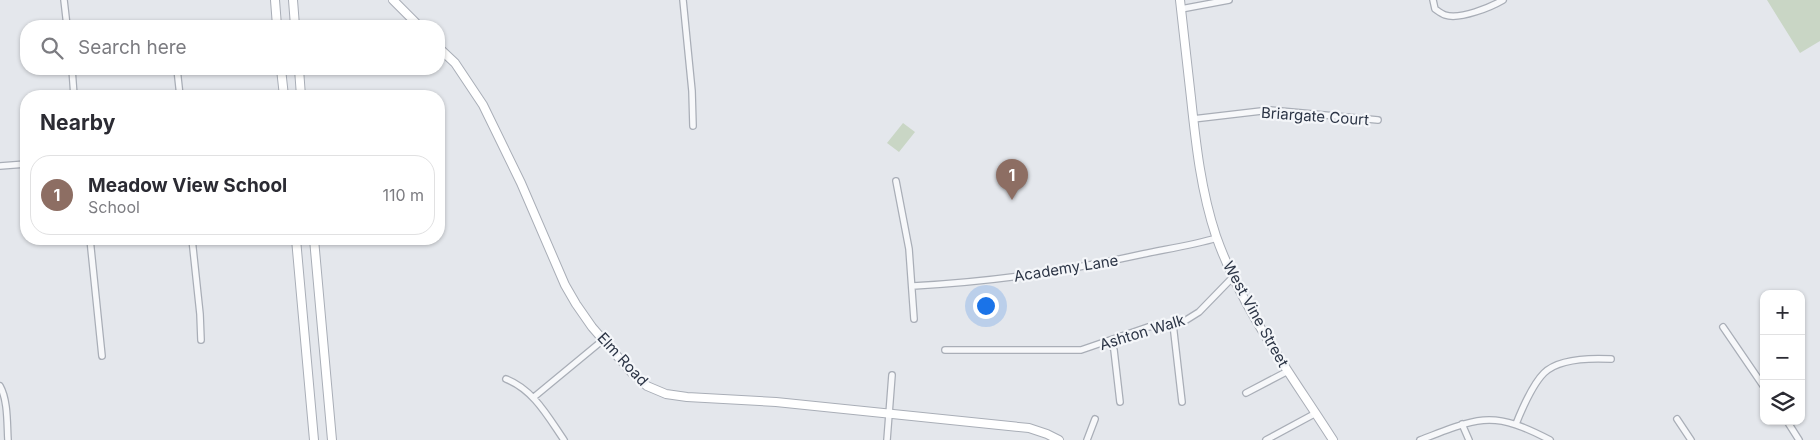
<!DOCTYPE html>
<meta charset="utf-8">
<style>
:root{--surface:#fff;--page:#f7f7f7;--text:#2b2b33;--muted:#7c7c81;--line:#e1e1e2;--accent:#d1495b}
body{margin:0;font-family:Inter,sans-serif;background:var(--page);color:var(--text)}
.controls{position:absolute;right:15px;bottom:15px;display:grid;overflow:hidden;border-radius:10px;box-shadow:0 1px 4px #0004}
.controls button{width:45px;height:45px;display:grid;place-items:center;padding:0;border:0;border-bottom:1px solid var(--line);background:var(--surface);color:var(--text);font:25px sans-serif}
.you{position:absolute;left:985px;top:305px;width:18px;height:18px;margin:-12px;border:4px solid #fff;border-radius:50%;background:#1a73e8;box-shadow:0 0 0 8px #1a73e833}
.badge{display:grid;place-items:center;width:32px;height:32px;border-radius:50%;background:var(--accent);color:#fff;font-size:16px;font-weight:700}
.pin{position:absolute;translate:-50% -41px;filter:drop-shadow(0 1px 2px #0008)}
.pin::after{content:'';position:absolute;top:26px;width:18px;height:15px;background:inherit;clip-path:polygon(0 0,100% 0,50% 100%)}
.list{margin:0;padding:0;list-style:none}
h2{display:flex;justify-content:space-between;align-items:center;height:65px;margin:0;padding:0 20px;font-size:21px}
h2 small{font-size:16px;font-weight:400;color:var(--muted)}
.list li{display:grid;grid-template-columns:32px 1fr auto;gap:15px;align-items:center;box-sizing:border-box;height:80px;margin:0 10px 10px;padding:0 10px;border:1px solid var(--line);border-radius:20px}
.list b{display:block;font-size:19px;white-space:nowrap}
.list p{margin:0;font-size:16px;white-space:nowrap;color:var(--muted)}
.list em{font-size:16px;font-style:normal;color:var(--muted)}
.icon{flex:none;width:28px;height:28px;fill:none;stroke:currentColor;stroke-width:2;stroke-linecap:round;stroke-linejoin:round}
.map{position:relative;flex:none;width:1820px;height:440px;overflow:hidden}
.search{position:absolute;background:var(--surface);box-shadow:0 1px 4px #0004;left:20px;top:20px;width:425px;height:55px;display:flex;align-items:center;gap:12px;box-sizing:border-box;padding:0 18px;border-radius:20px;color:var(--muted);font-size:19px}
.panel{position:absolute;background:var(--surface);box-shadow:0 1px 4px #0004;left:20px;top:90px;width:425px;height:155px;border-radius:20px}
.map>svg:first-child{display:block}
.green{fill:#c9d6c5}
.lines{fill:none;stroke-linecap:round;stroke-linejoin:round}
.street-casing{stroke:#a9aeb7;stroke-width:8}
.secondary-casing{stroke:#a9aeb7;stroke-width:10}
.street{stroke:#f7f8fa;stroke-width:5.5}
.secondary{stroke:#fff;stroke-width:8}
.labels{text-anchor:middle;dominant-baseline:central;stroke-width:4.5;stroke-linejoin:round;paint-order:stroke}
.street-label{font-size:15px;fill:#2b3445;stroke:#f4f6f9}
</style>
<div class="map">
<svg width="1820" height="440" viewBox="0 0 1820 440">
<rect width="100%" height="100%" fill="#e4e7ec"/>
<!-- green -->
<path class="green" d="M1767 0H1820V41L1800 53Z
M903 123 915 132 899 152 887 143Z"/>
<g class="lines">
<defs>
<path id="street" d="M64 0 67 26
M683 0 692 91 693 126
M1433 0 1435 9C1438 11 1442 14 1445 15 1460 20 1491 7 1503 0
M1181 9 1229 0
M72 69 74 96
M177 69 180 96
M1193 119 1270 110 1378 120
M0 166 26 164
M896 181 909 249 914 319
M90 239 102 356
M192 239 200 314 201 340
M913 286C990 282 1067 271 1143 254 1167 249 1193 245 1217 238
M1173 324 1182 402
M1723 327 1764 387
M1110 341 1114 350 1120 402
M945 350H1081L1148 327 1183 322 1199 312 1233 277
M506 379C534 390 548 417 564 440
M0 386C8 400 7 424 8 440
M1246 393 1288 371
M534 397 603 340
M1677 419 1691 440
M1787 421 1799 440
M1462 424 1469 440
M1516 424C1522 409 1532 385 1544 373 1559 358 1591 358 1611 359
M887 440 892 375
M1087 440 1095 419
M1266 440 1316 413
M1420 440C1479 418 1491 409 1550 440"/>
<path id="secondary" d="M275 0 277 26
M293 0 295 26
M393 0 419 26
M1180 0C1184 33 1187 65 1191 98 1196 145 1201 191 1216 236 1242 310 1291 374 1333 440
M439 48 455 63 483 105 521 183 565 285 576 304 592 327 632 373 647 386 666 394 687 397 776 402 1029 428 1047 434 1059 440
M281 69 284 96
M299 69 301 96
M296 239 314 440
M314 239 332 440"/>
</defs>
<!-- street casing -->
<use href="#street" class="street-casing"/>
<!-- secondary casing -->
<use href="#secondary" class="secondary-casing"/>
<!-- street -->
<use href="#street" class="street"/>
<!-- secondary -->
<use href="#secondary" class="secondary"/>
</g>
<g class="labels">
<!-- street labels -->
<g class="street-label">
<text transform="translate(1315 116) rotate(4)">Briargate Court</text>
<text transform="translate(1066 268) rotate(-9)">Academy Lane</text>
<text transform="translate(1256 314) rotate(61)">West Vine Street</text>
<text transform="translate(1142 332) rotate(-17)">Ashton Walk</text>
<text transform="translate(623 359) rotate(47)">Elm Road</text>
</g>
</g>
</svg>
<div class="controls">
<button>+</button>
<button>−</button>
<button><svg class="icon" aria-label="layers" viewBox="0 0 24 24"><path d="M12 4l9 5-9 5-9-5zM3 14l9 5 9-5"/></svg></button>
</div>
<div class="you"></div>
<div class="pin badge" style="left:1012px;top:200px;background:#8d6e63">1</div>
<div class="search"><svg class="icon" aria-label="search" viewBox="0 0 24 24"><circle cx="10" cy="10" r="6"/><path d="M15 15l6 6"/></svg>Search here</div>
<section class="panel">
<h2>Nearby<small></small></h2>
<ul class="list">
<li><span class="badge" style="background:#8d6e63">1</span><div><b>Meadow View School</b><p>School</p></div><em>110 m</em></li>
</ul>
</section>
</div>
